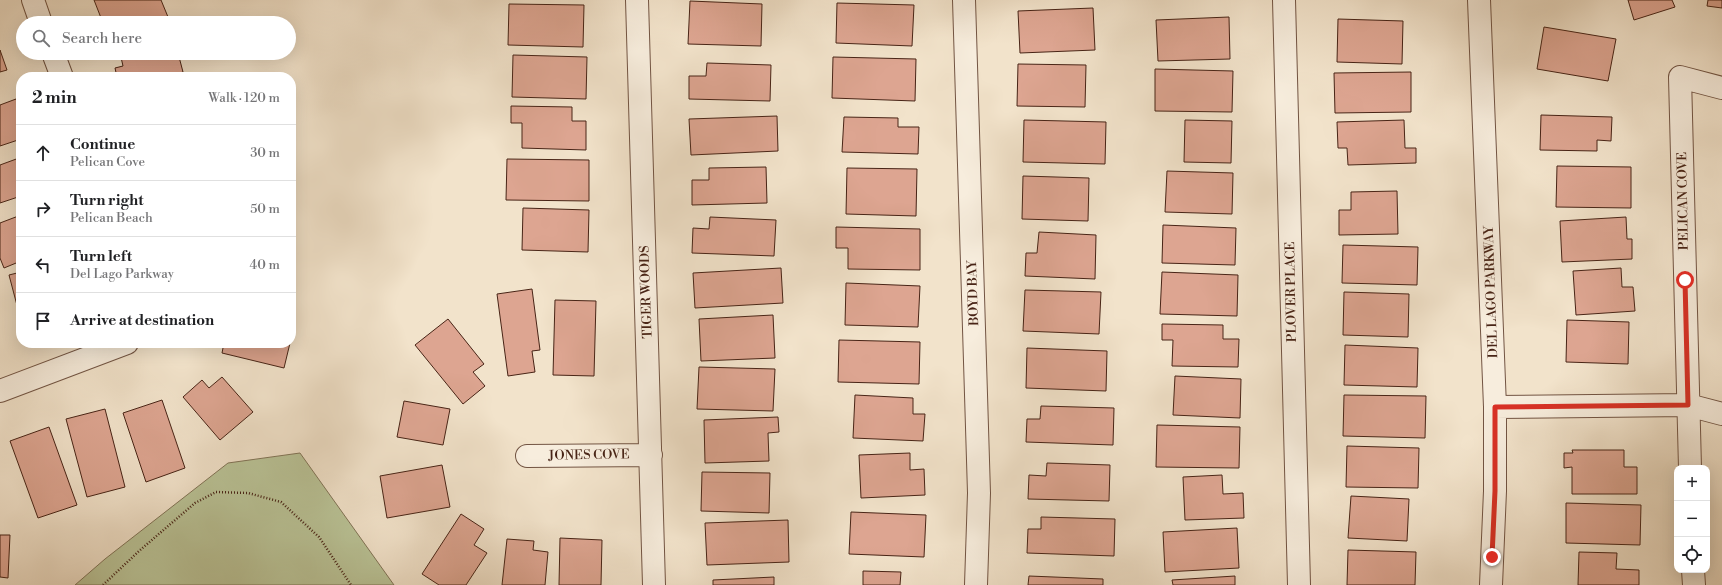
<!DOCTYPE html>
<meta charset="utf-8">
<style>
:root{--surface:#fff;--page:#f6f6f6;--text:#202124;--muted:#757577;--line:#e0e0e0}
body{margin:0;font-family:"Libre Bodoni",serif;background:var(--page);color:var(--text)}
.controls{position:absolute;right:12px;bottom:12px;display:grid;overflow:hidden;border-radius:8px;box-shadow:0 4px 16px #0002}
.controls button{width:36px;height:36px;display:grid;place-items:center;padding:0;border:0;border-bottom:1px solid var(--line);background:var(--surface);color:var(--text);font:20px sans-serif}
.stop{position:absolute;width:12px;height:12px;margin:-9px;border:3px solid #d93025;border-radius:50%;background:#fff}
.stop.end{background:#d93025;border-color:#fff;box-shadow:0 1px 4px #0008}
.list{margin:0;padding:0;list-style:none}
h2{display:flex;justify-content:space-between;align-items:center;height:52px;margin:0;padding:0 16px;font-size:17px}
h2 small{font-size:13px;font-weight:400;color:var(--muted)}
.list li{display:grid;grid-template-columns:26px 1fr auto;gap:12px;align-items:center;box-sizing:border-box;height:56px;padding:0 16px;border-top:1px solid var(--line)}
.list b{display:block;font-size:15px;white-space:nowrap}
.list p{margin:0;font-size:13px;white-space:nowrap;color:var(--muted)}
.list em{font-size:13px;font-style:normal;color:var(--muted)}
.icon{flex:none;width:22px;height:22px;fill:none;stroke:currentColor;stroke-width:2;stroke-linecap:round;stroke-linejoin:round}
.map{position:relative;flex:none;width:1722px;height:585px;overflow:hidden}
.search{position:absolute;background:var(--surface);box-shadow:0 4px 16px #0002;left:16px;top:16px;width:280px;height:44px;display:flex;align-items:center;gap:10px;box-sizing:border-box;padding:0 14px;border-radius:22px;color:var(--muted);font-size:15px}
.panel{position:absolute;background:var(--surface);box-shadow:0 4px 16px #0002;left:16px;top:72px;width:280px;height:276px;border-radius:16px}
.map>svg:first-child{display:block}
.grass{fill:#bac498;stroke:#817457}
.building{fill:#dda591;stroke:#482416}
.lines{fill:none;stroke-linecap:round;stroke-linejoin:round}
.minor-casing{stroke:#725443;stroke-width:24}
.path{stroke:#482416;stroke-width:2.5;stroke-dasharray:1 2;stroke-linecap:butt}
.minor{stroke:#f7eddd;stroke-width:22}
.route{stroke:#d93025;stroke-width:5}
.labels{text-anchor:middle;dominant-baseline:central;stroke-width:3;stroke-linejoin:round;paint-order:stroke}
.street-label{font-size:13px;fill:#482416;stroke:#f7eddd}
</style>
<div class="map">
<svg width="1722" height="585" viewBox="0 0 1722 585">
<rect width="100%" height="100%" fill="#f2e3cb"/>
<filter id="stains"><feTurbulence type="fractalNoise" baseFrequency=".005" numOctaves="4"/><feColorMatrix values="0 0 0 0 .2 0 0 0 0 .09 0 0 0 0 .02 0 0 0 .5 -.17"/></filter>
<radialGradient id="worn" r=".72"><stop offset=".6" stop-color="#630" stop-opacity="0"/><stop offset="1" stop-color="#630" stop-opacity=".3"/></radialGradient>
<!-- grass -->
<path class="grass" d="M300 453 394 585H75L105 559 228 463Z"/>
<!-- building -->
<path class="building" d="M94 0H161L168 17 153 23H103Z
M1628 0H1672L1675 7 1634 20Z
M1708 0H1722V8L1707 6Z
M690 1 762 4 761 46 688 44Z
M837 3 914 5 912 46 836 43Z
M509 4 584 5 583 47 508 45Z
M1093 8 1095 50 1020 53 1018 11Z
M1229 17 1230 59 1158 61 1156 20Z
M1338 19 1403 21 1402 64 1337 62Z
M1544 27 1616 39 1608 81 1537 69Z
M0 50 7 70 0 72Z
M120 53H178L183 72 167 77H117L115 68 123 66Z
M513 55 587 57 586 99 512 97Z
M833 57 916 59 915 101 832 98Z
M707 63 771 65 770 101 689 99V76H706Z
M1018 64 1086 65 1085 107 1017 106Z
M1155 69 1233 71 1232 112 1155 111Z
M1411 72V112L1335 113 1334 73Z
M16 99 21 114V139L0 146V105Z
M511 106 572 107V121H586V150L522 148V123H511Z
M1541 115 1612 117 1611 141 1597 140V151L1540 150Z
M777 116 778 151 691 155 689 119Z
M844 117 898 118V127H919L918 154 842 152Z
M1024 120 1106 122 1105 164 1023 162Z
M1185 120 1232 121 1231 163 1184 162Z
M1404 120 1405 148H1416V163L1348 165 1347 148H1338L1337 122Z
M19 158 21 162V196L0 203V165Z
M507 159 589 160V201L506 200Z
M1557 166 1631 167V208L1556 207Z
M766 167 767 203 692 205V180H709V168Z
M847 168 917 169 916 216 846 214Z
M1167 171 1233 173 1232 214 1165 212Z
M1023 176 1089 178 1088 221 1022 219Z
M1397 191 1398 234 1339 235V210H1351V192Z
M523 208 589 210 588 252 522 250Z
M21 215V261L4 268 0 258V223Z
M710 217 776 220 774 256 692 253 693 228 709 229Z
M1626 217 1627 239H1632V259L1562 262 1560 221Z
M1163 225 1236 228 1235 265 1162 263Z
M836 227 920 229V270L848 269V248H836Z
M1039 232 1096 235 1095 279 1025 276 1026 253H1037Z
M1343 245 1418 247 1417 285 1342 283Z
M781 268 783 303 695 308 693 273Z
M1621 268 1622 287H1633L1635 311 1576 315 1573 271Z
M21 272V313H19L9 275Z
M1162 272 1238 275 1237 316 1160 314Z
M846 283 920 286 918 327 845 325Z
M532 289 540 350 532 351 535 372 508 376 497 294Z
M1025 290 1101 292 1099 334 1023 331Z
M1344 292 1409 294 1408 337 1343 335Z
M555 300 596 301 594 376 553 375Z
M773 315 775 358 701 361 699 319Z
M448 319 484 364 473 372 485 386 463 404 415 345Z
M1567 320 1629 322 1628 364 1566 362Z
M1162 324 1223 325V339H1239L1238 367 1172 366 1173 340H1162Z
M291 325 294 326 291 339Z
M839 340 920 342 919 384 838 382Z
M224 343H290L284 368 222 353Z
M1345 345 1418 348 1417 387 1344 385Z
M1027 348 1107 351 1106 391 1026 388Z
M699 367 775 369 773 411 697 409Z
M1175 376 1241 379 1240 418 1173 415Z
M222 377 253 412 220 440 183 397 202 380 209 388Z
M855 395 913 398V414H925L923 441 853 438Z
M1344 395 1426 396 1425 438 1343 436Z
M162 400 185 468 146 482 123 413Z
M404 401 450 409 443 445 397 437Z
M1041 406 1114 408 1113 445 1026 442 1027 419H1040Z
M105 409 125 487 87 497 66 419Z
M778 417 779 432 768 433 769 461 705 463 704 420Z
M1157 425 1240 427 1239 468 1156 467Z
M49 427 77 505 38 518 10 441Z
M1347 446 1419 448 1418 488 1346 487Z
M1572 450H1624V467H1637V494H1572V467L1564 468V453H1573Z
M910 453V470L924 469 925 495 861 498 859 455Z
M1047 463 1110 465 1109 501 1028 499 1029 475 1046 476Z
M442 465 450 507 387 518 380 476Z
M702 472 770 473 769 513 701 511Z
M1222 475 1223 494 1243 493 1244 518 1185 520 1183 477Z
M1351 496 1409 499 1407 541 1348 538Z
M1566 503 1641 505 1640 545 1566 543Z
M851 512 926 515 924 557 849 554Z
M461 514 484 529 474 545 487 553 466 585H439L422 574Z
M1041 517 1115 519 1114 556 1027 553 1028 529H1041Z
M788 520 789 562 707 565 705 523Z
M1237 528 1239 568 1165 572 1163 532Z
M0 535H10L8 578 0 577Z
M560 538 602 540 601 585H559Z
M507 539 534 541 533 550 548 552 545 585H502Z
M1348 550 1416 552 1415 585H1347Z
M1579 552 1617 553 1616 569 1639 570V585H1578Z
M863 571 901 572 900 585H863Z
M1029 576 1103 579V585H1028Z
M1235 576V585H1173L1172 580Z
M774 577V585H713V580Z"/>
<g class="lines">
<defs>
<path id="minor" d="M33 0 41 23
M637 0 654 585
M964 0 979 493 976 585
M1284 0 1299 585
M1479 0 1495 407V491L1491 585
M53 53 62 77
M0 391 127 343
M1495 407 1688 405 1722 414
M527 456 651 455
M1690 468 1680 77 1722 88
M1693 570 1694 585"/>
</defs>
<!-- minor casing -->
<use href="#minor" class="minor-casing"/>
<!-- path -->
<path class="path" d="M103 585 139 551 195 503 216 492 248 493 281 502 319 537 351 585"/>
<!-- minor -->
<use href="#minor" class="minor"/>
</g>
<g class="lines">
<!-- route -->
<path class="route" d="M1492 557 1495 491V407L1688 405 1685 280"/>
</g>
<g class="labels">
<!-- street labels -->
<g class="street-label">
<text transform="translate(1683 201) rotate(-91)">PELICAN COVE</text>
<text transform="translate(646 292) rotate(-92)">TIGER WOODS</text>
<text transform="translate(1291 292) rotate(-91)">PLOVER PLACE</text>
<text transform="translate(1491 292) rotate(-92)">DEL LAGO PARKWAY</text>
<text transform="translate(973 293) rotate(-92)">BOYD BAY</text>
<text transform="translate(589 455) rotate(-1)">JONES COVE</text>
</g>
</g>
<rect width="100%" height="100%" filter="url(#stains)"/>
<rect width="100%" height="100%" fill="url(#worn)"/>
</svg>
<div class="controls">
<button>+</button>
<button>−</button>
<button><svg class="icon" aria-label="locate" viewBox="0 0 24 24"><circle cx="12" cy="12" r="6"/><path d="M12 2v4M12 18v4M2 12h4M18 12h4"/></svg></button>
</div>
<div class="stop" style="left:1685px;top:280px"></div>
<div class="stop end" style="left:1492px;top:557px"></div>
<div class="search"><svg class="icon" aria-label="search" viewBox="0 0 24 24"><circle cx="10" cy="10" r="6"/><path d="M15 15l6 6"/></svg>Search here</div>
<section class="panel">
<h2>2 min<small>Walk · 120 m</small></h2>
<ul class="list">
<li><svg class="icon" aria-label="ahead" viewBox="0 0 24 24"><path d="M12 20V5M6 11l6-6 6 6"/></svg><div><b>Continue</b><p>Pelican Cove</p></div><em>30 m</em></li>
<li><svg class="icon" aria-label="right" viewBox="0 0 24 24"><path d="M7 20v-9h11M14 6l5 5-5 5"/></svg><div><b>Turn right</b><p>Pelican Beach</p></div><em>50 m</em></li>
<li><svg class="icon" aria-label="left" viewBox="0 0 24 24"><path d="M17 20v-9H6M10 6l-5 5 5 5"/></svg><div><b>Turn left</b><p>Del Lago Parkway</p></div><em>40 m</em></li>
<li><svg class="icon" aria-label="arrive" viewBox="0 0 24 24"><path d="M6 21V4h12l-3 4 3 4H6"/></svg><div><b>Arrive at destination</b></div></li>
</ul>
</section>
</div>
